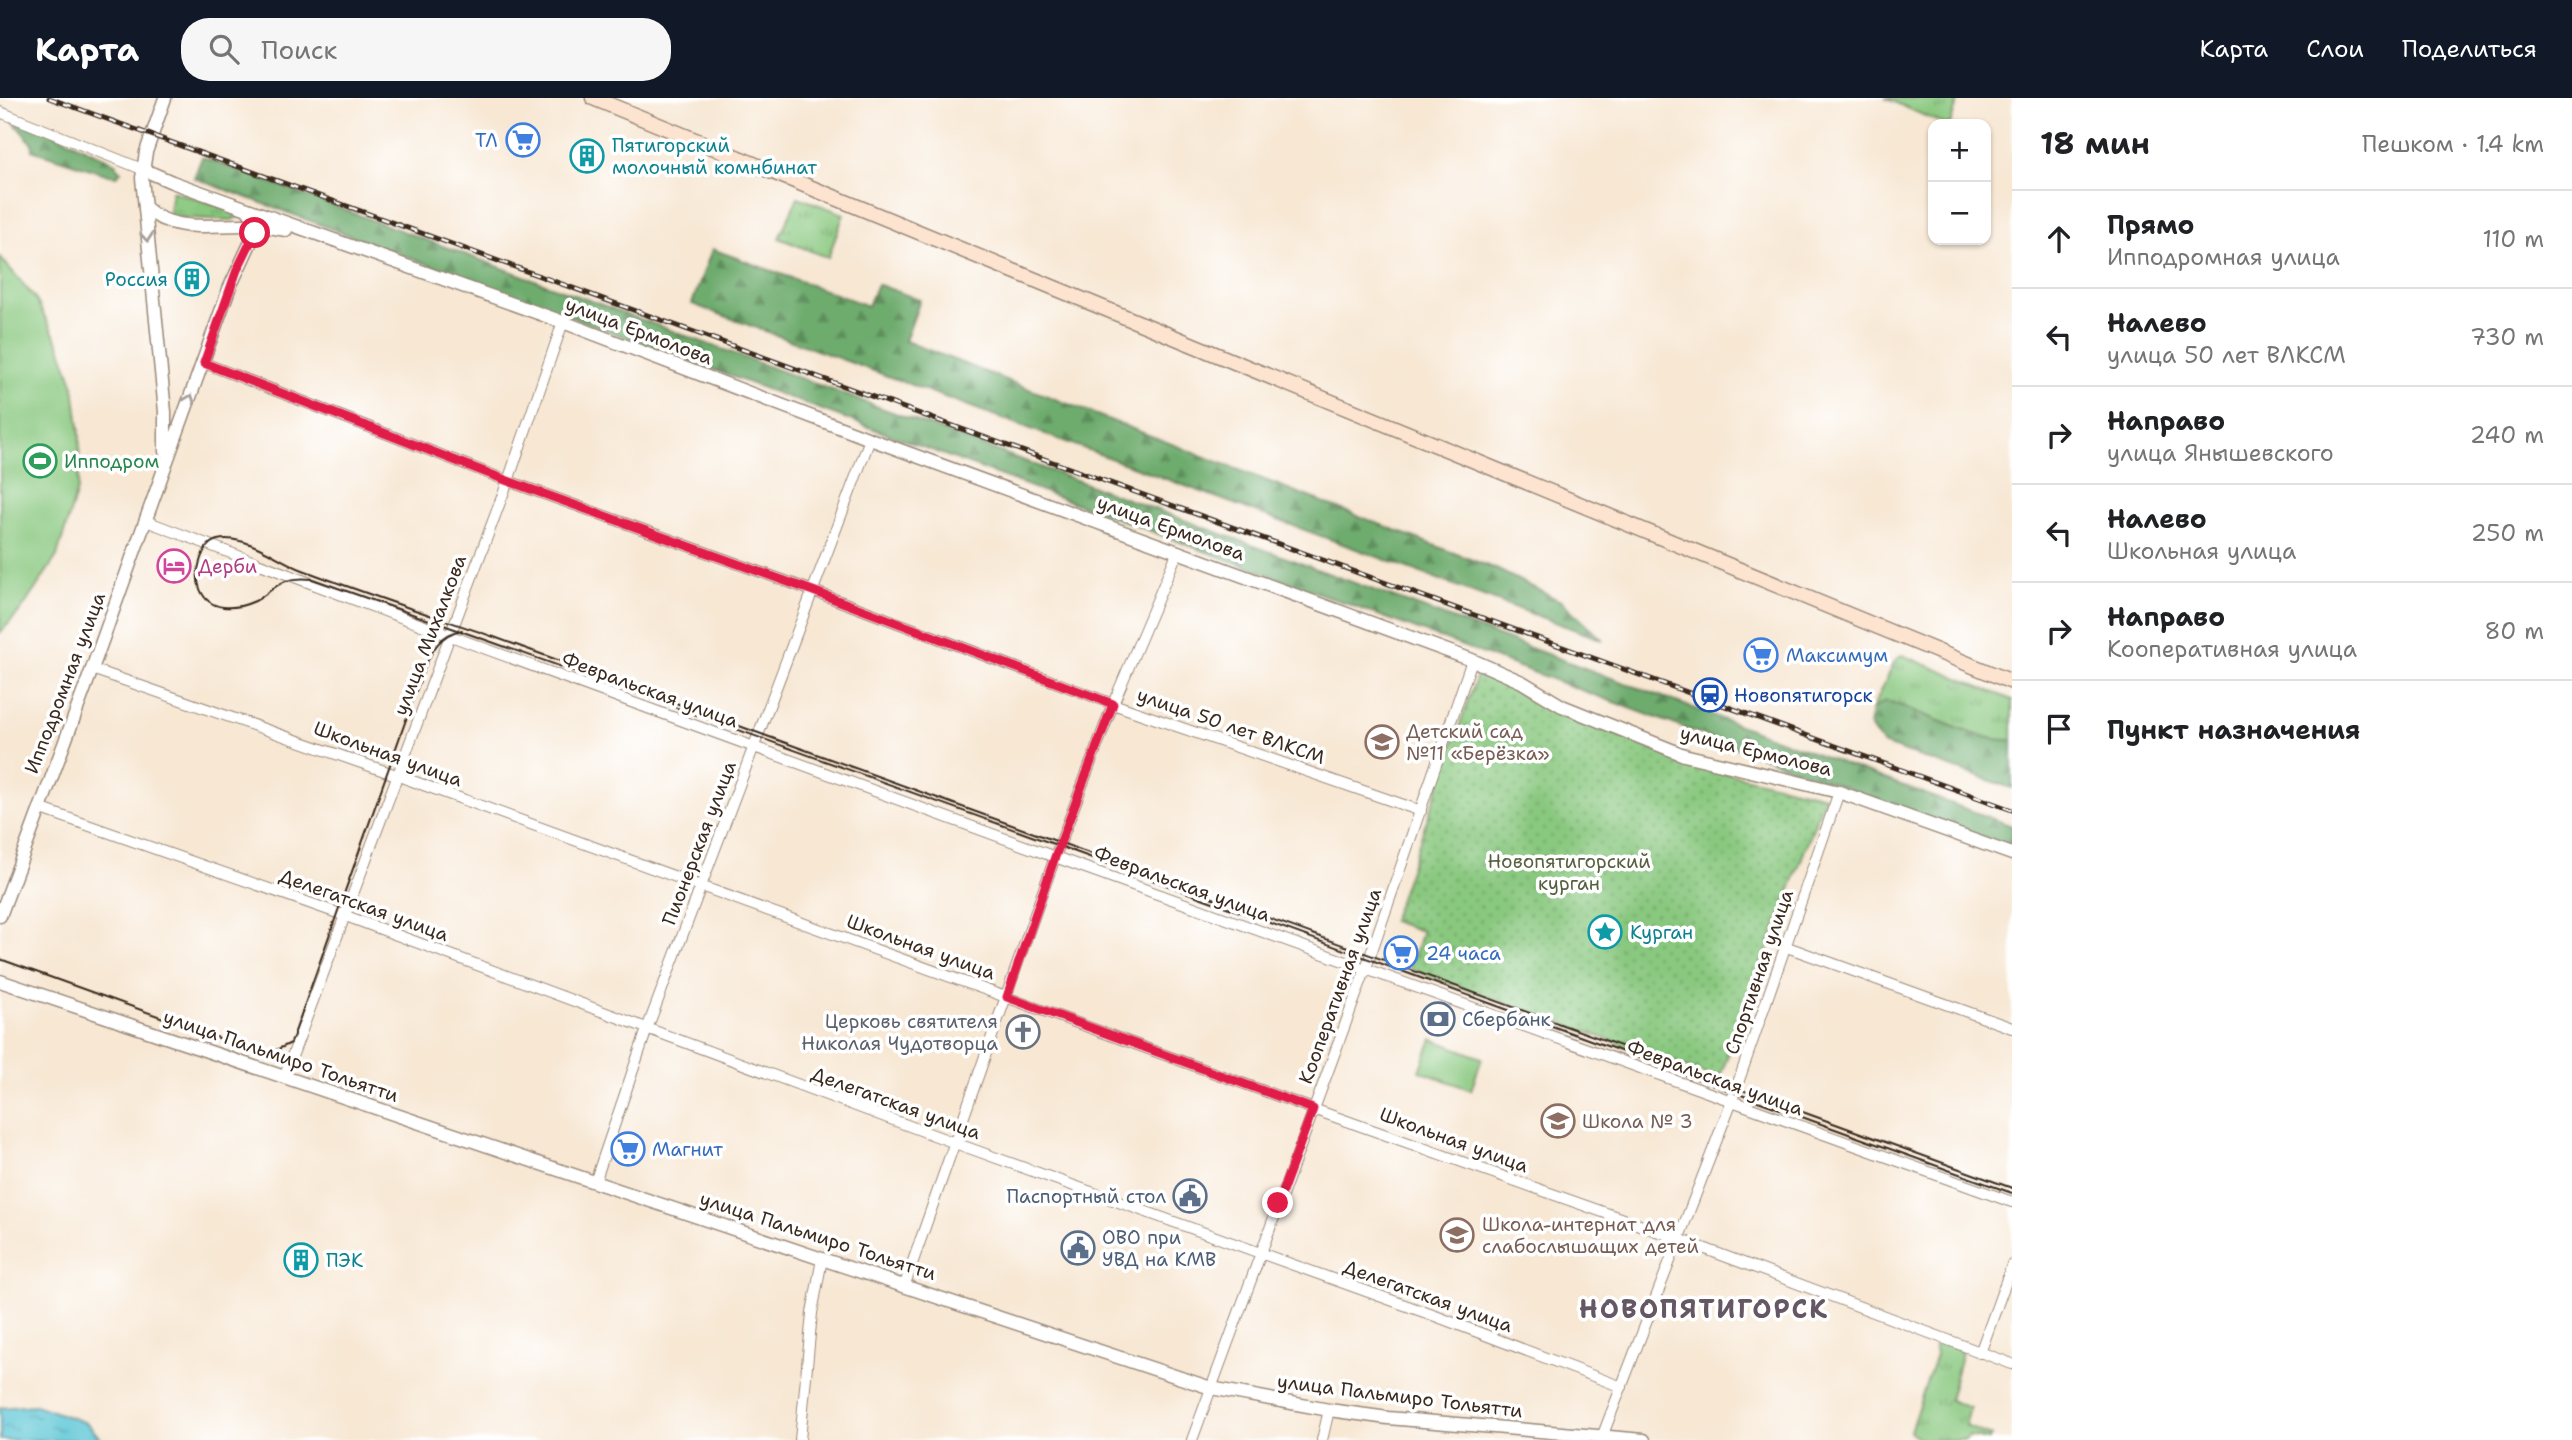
<!DOCTYPE html>
<html lang="ru">
<meta charset="utf-8">
<style>
:root{--surface:#fff;--page:#f6f6f6;--text:#202124;--muted:#757577;--line:#e0e0e0;--accent:#111827}
body{margin:0;font-family:"Shantell Sans",sans-serif;background:var(--page);color:var(--text)}
.controls{position:absolute;right:21px;top:21px;display:grid;overflow:hidden;border-radius:14px;box-shadow:0 2px 5px #0004}
.controls button{width:63px;height:63px;display:grid;place-items:center;padding:0;border:0;border-bottom:2px solid var(--line);background:var(--surface);color:var(--text);font:35px sans-serif}
.stop{position:absolute;width:21px;height:21px;margin:-16px;border:5px solid #e11d48;border-radius:50%;background:#fff}
.stop.end{background:#e11d48;border-color:#fff;box-shadow:0 2px 7px #0008}
.list{margin:0;padding:0;list-style:none}
h2{display:flex;justify-content:space-between;align-items:center;height:91px;margin:0;padding:0 28px;font-size:30px}
h2 small{font-size:23px;font-weight:400;color:var(--muted)}
.list li{display:grid;grid-template-columns:46px 1fr auto;gap:21px;align-items:center;box-sizing:border-box;height:98px;padding:0 28px;border-top:2px solid var(--line)}
.list b{display:block;font-size:26px;white-space:nowrap}
.list p{margin:0;font-size:23px;white-space:nowrap;color:var(--muted)}
.list em{font-size:23px;font-style:normal;color:var(--muted)}
.icon{flex:none;width:38px;height:38px;fill:none;stroke:currentColor;stroke-width:2;stroke-linecap:round;stroke-linejoin:round}
.map{position:relative;flex:none;width:2012px;height:1342px;overflow:hidden}
header{display:flex;align-items:center;gap:42px;box-sizing:border-box;height:98px;padding:0 35px;background:var(--accent);color:#fff}
header strong{font-size:33px}
nav{display:flex;gap:38px;margin-inline-start:auto;font-size:24px}
.search{width:490px;height:63px;background:var(--page);display:flex;align-items:center;gap:18px;box-sizing:border-box;padding:0 24px;border-radius:28px;color:var(--muted);font-size:26px}
main{display:flex}
aside{flex:1;background:var(--surface)}
.map>svg:first-child{display:block}
.grass{fill:url(#grass-tufts);stroke:#62794e;stroke-width:2}
.forest{fill:url(#forest-firs);stroke:#546b46;stroke-width:2}
.park{fill:url(#park-dots);stroke:#62794e;stroke-width:2}
.pitch{fill:#89c87f;stroke:#62794e;stroke-width:2}
.water{fill:url(#water-ripples);stroke:#4b787a;stroke-width:2}
.lines{fill:none;stroke-linecap:round;stroke-linejoin:round}
.minor-casing{stroke:#998878;stroke-width:12}
.tertiary-casing{stroke:#998878;stroke-width:15}
.secondary-casing{stroke:#998878;stroke-width:17}
.minor{stroke:#fff;stroke-width:10}
.tertiary{stroke:#fff;stroke-width:12}
.secondary{stroke:#fde4d0;stroke-width:14}
.tram{stroke:#3b2a1e;stroke-width:2}
.rail-casing{stroke:#3b2a1e;stroke-width:5}
.rail{stroke:#fff;stroke-width:2.5;stroke-dasharray:8;stroke-linecap:butt}
.oneway{stroke:#a79f9a}
.route{stroke:#e11d48;stroke-width:9}
.labels{text-anchor:middle;dominant-baseline:central;stroke-width:7;stroke-linejoin:round;paint-order:stroke}
.shop-label{font-size:19px;fill:#366cbe;stroke:#fff;text-anchor:start}
.culture-label{font-size:19px;fill:#0d838f;stroke:#fff;text-anchor:start}
.street-label{font-size:19px;fill:#3b2a1e;stroke:#fff}
.leisure-label{font-size:19px;fill:#27864d;stroke:#fff;text-anchor:start}
.hotel-label{font-size:19px;fill:#b23c85;stroke:#fff;text-anchor:start}
.transit-label{font-size:19px;fill:#164399;stroke:#fff;text-anchor:start}
.education-label{font-size:19px;fill:#785e54;stroke:#fff;text-anchor:start}
.park-label{font-size:19px;fill:#566140;stroke:#fff}
.service-label{font-size:19px;fill:#4e5e75;stroke:#fff;text-anchor:start}
.worship-label{font-size:19px;fill:#5b616d;stroke:#fff;text-anchor:end}
.district-label{font-size:26px;font-weight:bold;letter-spacing:2px;fill:#655763;stroke:#fff}
</style>
<header>
<strong>Карта</strong>
<div class="search"><svg class="icon" aria-label="search" viewBox="0 0 24 24"><circle cx="10" cy="10" r="6"/><path d="M15 15l6 6"/></svg>Поиск</div>
<nav><a>Карта</a><a>Слои</a><a>Поделиться</a></nav>
</header>
<main>
<div class="map">
<svg width="2012" height="1342" viewBox="0 0 2012 1342">
<defs>
<pattern id="grass-tufts" width="24" height="20" patternUnits="userSpaceOnUse" patternTransform="scale(1.75)"><rect width="24" height="20" fill="#89c87f"/><path d="M3 7l-1-3M5 7V3M7 7l1-3M15 17l-1-3M17 17v-4M19 17l1-3" fill="none" stroke="#71a367"/></pattern>
<pattern id="forest-firs" width="22" height="20" patternUnits="userSpaceOnUse" patternTransform="scale(1.75)"><rect width="22" height="20" fill="#6eac6e"/><path d="M5 1l3.5 6h-7zM16 11l3.5 6h-7z" fill="#5c8c5a"/></pattern>
<pattern id="park-dots" width="8" height="8" patternUnits="userSpaceOnUse" patternTransform="scale(1.75)"><rect width="8" height="8" fill="#89c87f"/><path d="M2 2h.1M6 6h.1" fill="none" stroke="#71a367" stroke-width="1.8" stroke-linecap="round"/></pattern>
<pattern id="water-ripples" width="26" height="14" patternUnits="userSpaceOnUse" patternTransform="scale(1.75)"><rect width="26" height="14" fill="#5bc6d5"/><path d="M2 4q2-2 4 0t4 0M15 11q2-2 4 0t4 0" fill="none" stroke="#4ca1ac"/></pattern>
</defs>
<rect width="100%" height="100%" fill="#fff"/>
<filter id="ink" filterUnits="userSpaceOnUse"><feTurbulence type="fractalNoise" baseFrequency=".0143" numOctaves="2"/><feDisplacementMap in="SourceGraphic" scale="14" xChannelSelector="R" yChannelSelector="G"/><feConvolveMatrix kernelMatrix="1 2 1 2 8 2 1 2 1" color-interpolation-filters="sRGB"/></filter>
<filter id="wash" filterUnits="userSpaceOnUse"><feTurbulence type="fractalNoise" baseFrequency=".00686" numOctaves="4" result="noise"/><feDisplacementMap in="SourceGraphic" scale="28" xChannelSelector="R" yChannelSelector="G"/><feGaussianBlur stdDeviation="1.57" result="paint"/><feColorMatrix in="noise" values="0 0 0 0 0 0 0 0 0 0 0 0 0 0 0 0 0 1.4 0 .05"/><feComposite in="paint" operator="in"/></filter>
<g filter="url(#wash)">
<rect width="100%" height="100%" fill="#f7e7d3"/>
<!-- grass -->
<path class="grass" d="M1885 0H1959L1950 26H1943Z
M172 93 229 111 235 114 237 119 232 122 168 119Z
M798 99 844 116 828 160 779 140Z
M1902 557 2012 602V642C1974 644 1924 613 1886 603L1872 612 1895 563Z
M1937 1241 1959 1250 1962 1254 1949 1302 1970 1310 1965 1328 1991 1338 1989 1342 1969 1338 1966 1342H1921L1910 1333 1936 1257 1934 1244Z"/>
<!-- forest -->
<path class="forest" d="M0 9 117 66V70L121 73 117 78 109 77 32 52 33 47 9 18 0 23Z
M202 59 2012 728V751L194 80Z
M712 151 868 208 877 186 920 202 905 243 1498 472 1561 503 1603 542 692 206Z
M1885 603C1924 613 1974 644 2012 642V690L1882 646 1869 627 1872 612Z"/>
<!-- park -->
<path class="park" d="M1477 577 1688 666 1825 698 1719 981 1410 871 1422 833 1392 823Z"/>
<!-- pitch -->
<path class="pitch" d="M0 159 35 200 59 246 74 288 80 337 78 389 57 458 22 511 0 535Z
M1432 941 1482 960 1471 992 1420 973Z"/>
<!-- water -->
<path class="water" d="M35 1307 87 1325 102 1342H0V1310Z"/>
</g>
<g filter="url(#ink)">
<g class="lines">
<defs>
<path id="minor" d="M0 14 142 71
M204 265 508 383 813 493 1113 606 1421 713
M146 423 448 537 1055 759 2012 1104
M92 571 396 677 1313 1011 1679 1141 2012 1266
M39 710 346 818 955 1045 1438 1219 1622 1289
M1787 849 2012 930
M284 980 508 383 563 224
M595 1084 647 931 870 341
M905 1186 1055 759 1113 606 1178 453
M1980 1255 2012 1167
M1602 1339 1731 1005 1839 694
M800 1342 812 1215 822 1161
M1192 1342 1366 870 1472 562
M1322 1342 1329 1312"/>
<path id="tertiary" d="M165 0 146 54 142 80 165 314V354
M142 71 172 84 563 224 870 341 1472 562 1522 584 1562 608 1684 657 1839 694 2012 756
M145 109C172 136 212 126 247 127 260 127 273 130 286 132
M0 818 92 571 229 191 255 135V122L247 111
M0 883 822 1161 1211 1290 1329 1312 1388 1320 1644 1342"/>
<path id="secondary" d="M593 0 2012 584"/>
</defs>
<!-- minor casing -->
<use href="#minor" class="minor-casing"/>
<!-- tertiary casing -->
<use href="#tertiary" class="tertiary-casing"/>
<!-- secondary casing -->
<use href="#secondary" class="secondary-casing"/>
<!-- minor -->
<use href="#minor" class="minor"/>
<!-- tertiary -->
<use href="#tertiary" class="tertiary"/>
<!-- secondary -->
<use href="#secondary" class="secondary"/>
<!-- tram -->
<path class="tram" d="M0 861 252 952 272 954 291 945 424 571C432 552 440 536 462 532
M2012 1090 494 539C430 517 366 496 303 472 281 464 263 448 240 443 229 440 213 439 206 450 199 461 195 478 200 491 209 514 235 512 255 503 266 498 274 487 286 483 295 480 303 480 312 481 881 679 1445 891 2012 1095"/>
<defs>
<path id="rail" d="M49 0 2012 712"/>
</defs>
<!-- rail casing -->
<use href="#rail" class="rail-casing"/>
<!-- rail -->
<use href="#rail" class="rail"/>
</g>
<!-- one-way arrows -->
<defs><path id="oneway-chevron" d="M-2-3.5L2.5 0L-2 3.5" fill="none" stroke-width="1.6" stroke-linecap="round" stroke-linejoin="round" transform="scale(1.75)"/></defs>
<g class="oneway">
<use href="#oneway-chevron" transform="translate(147 139) rotate(85)"/>
<use href="#oneway-chevron" transform="translate(190 301) rotate(-69)"/>
</g>
</g>
<g class="lines" filter="url(#ink)">
<!-- route -->
<path class="route" d="M255 135 237 172 204 265 508 383 813 493 1113 606 1055 759 1007 899 1313 1011 1278 1105"/>
</g>
<!-- icons -->
<defs>
<symbol id="supermarket-ring" viewBox="-11 -11 22 22"><circle r="9.5" fill="#fff" stroke="#3f7fe0" stroke-width="1.5"/><path d="M-6-5.5h2.5l.6 2H6L4.5 2H-2.5L-4.4-4H-6ZM-1.5 3.2a1.3 1.3 0 1 0 .1 0ZM3 3.2a1.3 1.3 0 1 0 .1 0Z" fill="#3f7fe0"/></symbol>
<symbol id="building-ring" viewBox="-11 -11 22 22"><circle r="9.5" fill="#fff" stroke="#0f9aa8" stroke-width="1.5"/><path d="M-4-6H4V6H1V3H-1V6H-4ZM-2.5-4.3h1.7v1.8h-1.7ZM.8-4.3h1.7v1.8H.8ZM-2.5-1h1.7V.8h-1.7ZM.8-1h1.7V.8H.8Z" fill="#0f9aa8"/></symbol>
<symbol id="stadium-ring" viewBox="-11 -11 22 22"><circle r="9.5" fill="#fff" stroke="#2e9e5b" stroke-width="1.5"/><path d="M0-5a6.5 5 0 1 0 0 10a6.5 5 0 1 0 0-10ZM-3.5-1.8h7v3.6h-7Z" fill="#2e9e5b"/></symbol>
<symbol id="hotel-ring" viewBox="-11 -11 22 22"><circle r="9.5" fill="#fff" stroke="#d1479c" stroke-width="1.5"/><path d="M-6-4.5h1.5V1H6V5H4.5V3h-9V5H-6ZM-4 0a1.8 1.8 0 1 1 3.6 0ZM.5 0V-2.5h3Q6-2.5 6 0Z" fill="#d1479c"/></symbol>
<symbol id="station-ring" viewBox="-11 -11 22 22"><circle r="9.5" fill="#fff" stroke="#1a4fb4" stroke-width="1.5"/><path d="M-3-6H3Q5-6 5-4V2Q5 4 3 4L4.5 6H3L1.5 4h-3L-3 6H-4.5L-3 4Q-5 4-5 2V-4Q-5-6-3-6ZM-3.5-4v3h7v-3ZM-3.5 1v1.5H-2V1ZM2 1v1.5H3.5V1Z" fill="#1a4fb4"/></symbol>
<symbol id="school-ring" viewBox="-11 -11 22 22"><circle r="9.5" fill="#fff" stroke="#8d6e63" stroke-width="1.5"/><path d="M0-5L7-2L0 1L-7-2ZM-4 1L0 2.5L4 1V4Q0 6-4 4Z" fill="#8d6e63"/></symbol>
<symbol id="sight-ring" viewBox="-11 -11 22 22"><circle r="9.5" fill="#fff" stroke="#0f9aa8" stroke-width="1.5"/><path d="M0-6L1.8-2.2L6-1.7L2.9 1.2L3.7 5.4L0 3.3L-3.7 5.4L-2.9 1.2L-6-1.7L-1.8-2.2Z" fill="#0f9aa8"/></symbol>
<symbol id="bank-ring" viewBox="-11 -11 22 22"><circle r="9.5" fill="#fff" stroke="#5c6f8a" stroke-width="1.5"/><path d="M-6-4H6V4H-6ZM0-2.3a2.3 2.3 0 1 0 0 4.6a2.3 2.3 0 1 0 0-4.6Z" fill="#5c6f8a"/></symbol>
<symbol id="church-ring" viewBox="-11 -11 22 22"><circle r="9.5" fill="#fff" stroke="#6b7280" stroke-width="1.5"/><path d="M-1.2-6h2.4v3.5h3.3v2.4h-3.3V6h-2.4V-.1h-3.3v-2.4h3.3Z" fill="#6b7280"/></symbol>
<symbol id="civic-ring" viewBox="-11 -11 22 22"><circle r="9.5" fill="#fff" stroke="#5c6f8a" stroke-width="1.5"/><path d="M-.6-6.5H3V-4.5H.6V-3L4-1V1h2V6H-6V1h2V-1L-.6-3ZM-1.2 2.5V6h2.4V2.5Z" fill="#5c6f8a"/></symbol>
</defs>
<g fill-rule="evenodd">
<use href="#supermarket-ring" x="504" y="23" width="38" height="38"/>
<use href="#building-ring" x="568" y="39" width="38" height="38"/>
<use href="#building-ring" x="173" y="162" width="38" height="38"/>
<use href="#stadium-ring" x="21" y="344" width="38" height="38"/>
<use href="#hotel-ring" x="155" y="449" width="38" height="38"/>
<use href="#supermarket-ring" x="1742" y="538" width="38" height="38"/>
<use href="#station-ring" x="1691" y="578" width="38" height="38"/>
<use href="#school-ring" x="1363" y="625" width="38" height="38"/>
<use href="#sight-ring" x="1586" y="815" width="38" height="38"/>
<use href="#supermarket-ring" x="1382" y="836" width="38" height="38"/>
<use href="#bank-ring" x="1419" y="902" width="38" height="38"/>
<use href="#church-ring" x="1004" y="915" width="38" height="38"/>
<use href="#school-ring" x="1539" y="1004" width="38" height="38"/>
<use href="#supermarket-ring" x="609" y="1032" width="38" height="38"/>
<use href="#civic-ring" x="1171" y="1079" width="38" height="38"/>
<use href="#school-ring" x="1438" y="1118" width="38" height="38"/>
<use href="#civic-ring" x="1059" y="1131" width="38" height="38"/>
<use href="#building-ring" x="282" y="1143" width="38" height="38"/>
</g>
<g class="labels">
<!-- shop labels -->
<g class="shop-label">
<text x="498" y="42" text-anchor="end">ТЛ</text>
<text x="1786" y="557">Максимум</text>
<text x="1426" y="855">24 часа</text>
<text x="652" y="1051">Магнит</text>
</g>
<!-- culture labels -->
<g class="culture-label">
<text x="612" y="47">Пятигорский<tspan x="612" dy="22">молочный комнбинат</tspan></text>
<text x="168" y="181" text-anchor="end">Россия</text>
<text x="1630" y="834">Курган</text>
<text x="326" y="1162">ПЭК</text>
</g>
<!-- street labels -->
<g class="street-label">
<text transform="translate(639 233) rotate(21)">улица Ермолова</text>
<text transform="translate(1171 430) rotate(20)">улица Ермолова</text>
<text transform="translate(430 537) rotate(-69)">улица Михалкова</text>
<text transform="translate(65 585) rotate(-69)">Ипподромная улица</text>
<text transform="translate(650 592) rotate(20)">Февральская улица</text>
<text transform="translate(1231 628) rotate(19)">улица 50 лет ВЛКСМ</text>
<text transform="translate(1756 653) rotate(14)">улица Ермолова</text>
<text transform="translate(388 656) rotate(20)">Школьная улица</text>
<text transform="translate(699 745) rotate(-69)">Пионерская улица</text>
<text transform="translate(1182 786) rotate(20)">Февральская улица</text>
<text transform="translate(364 807) rotate(20)">Делегатская улица</text>
<text transform="translate(921 849) rotate(20)">Школьная улица</text>
<text transform="translate(1759 874) rotate(-71)">Спортивная улица</text>
<text transform="translate(1340 888) rotate(-70)">Кооперативная улица</text>
<text transform="translate(281 958) rotate(19)">улица Пальмиро Тольятти</text>
<text transform="translate(1715 980) rotate(20)">Февральская улица</text>
<text transform="translate(896 1005) rotate(20)">Делегатская улица</text>
<text transform="translate(1454 1042) rotate(20)">Школьная улица</text>
<text transform="translate(818 1138) rotate(18)">улица Пальмиро Тольятти</text>
<text transform="translate(1428 1198) rotate(20)">Делегатская улица</text>
<text transform="translate(1400 1298) rotate(7)">улица Пальмиро Тольятти</text>
</g>
<!-- leisure labels -->
<g class="leisure-label">
<text x="64" y="363">Ипподpом</text>
</g>
<!-- hotel labels -->
<g class="hotel-label">
<text x="198" y="468">Дерби</text>
</g>
<!-- transit labels -->
<g class="transit-label">
<text x="1734" y="597">Новопятигорск</text>
</g>
<!-- education labels -->
<g class="education-label">
<text x="1406" y="633">Детский сад<tspan x="1406" dy="22">№11 «Берёзка»</tspan></text>
<text x="1582" y="1023">Школа № 3</text>
<text x="1482" y="1126">Школа-интернат для<tspan x="1482" dy="22">слабослышащих детей</tspan></text>
</g>
<!-- park labels -->
<g class="park-label">
<text x="1569" y="763">Новопятигорский<tspan x="1569" dy="22">курган</tspan></text>
</g>
<!-- service labels -->
<g class="service-label">
<text x="1462" y="921">Сбербанк</text>
<text x="1166" y="1098" text-anchor="end">Паспортный стол</text>
<text x="1102" y="1139">ОВО при<tspan x="1102" dy="22">УВД на КМВ</tspan></text>
</g>
<!-- worship labels -->
<g class="worship-label">
<text x="998" y="923">Церковь святителя<tspan x="998" dy="22">Николая Чудотворца</tspan></text>
</g>
<!-- district labels -->
<g class="district-label">
<text x="1704" y="1210">НОВОПЯТИГОРСК</text>
</g>
</g>
</svg>
<div class="controls">
<button>+</button>
<button>−</button>
</div>
<div class="stop" style="left:255px;top:135px"></div>
<div class="stop end" style="left:1278px;top:1105px"></div>
</div>
<aside>
<h2>18 мин<small>Пешком · 1.4 km</small></h2>
<ul class="list">
<li><svg class="icon" aria-label="ahead" viewBox="0 0 24 24"><path d="M12 20V5M6 11l6-6 6 6"/></svg><div><b>Прямо</b><p>Ипподромная улица</p></div><em>110 m</em></li>
<li><svg class="icon" aria-label="left" viewBox="0 0 24 24"><path d="M17 20v-9H6M10 6l-5 5 5 5"/></svg><div><b>Налево</b><p>улица 50 лет ВЛКСМ</p></div><em>730 m</em></li>
<li><svg class="icon" aria-label="right" viewBox="0 0 24 24"><path d="M7 20v-9h11M14 6l5 5-5 5"/></svg><div><b>Направо</b><p>улица Янышевского</p></div><em>240 m</em></li>
<li><svg class="icon" aria-label="left" viewBox="0 0 24 24"><path d="M17 20v-9H6M10 6l-5 5 5 5"/></svg><div><b>Налево</b><p>Школьная улица</p></div><em>250 m</em></li>
<li><svg class="icon" aria-label="right" viewBox="0 0 24 24"><path d="M7 20v-9h11M14 6l5 5-5 5"/></svg><div><b>Направо</b><p>Кооперативная улица</p></div><em>80 m</em></li>
<li><svg class="icon" aria-label="arrive" viewBox="0 0 24 24"><path d="M6 21V4h12l-3 4 3 4H6"/></svg><div><b>Пункт назначения</b></div></li>
</ul>
</aside>
</main>
